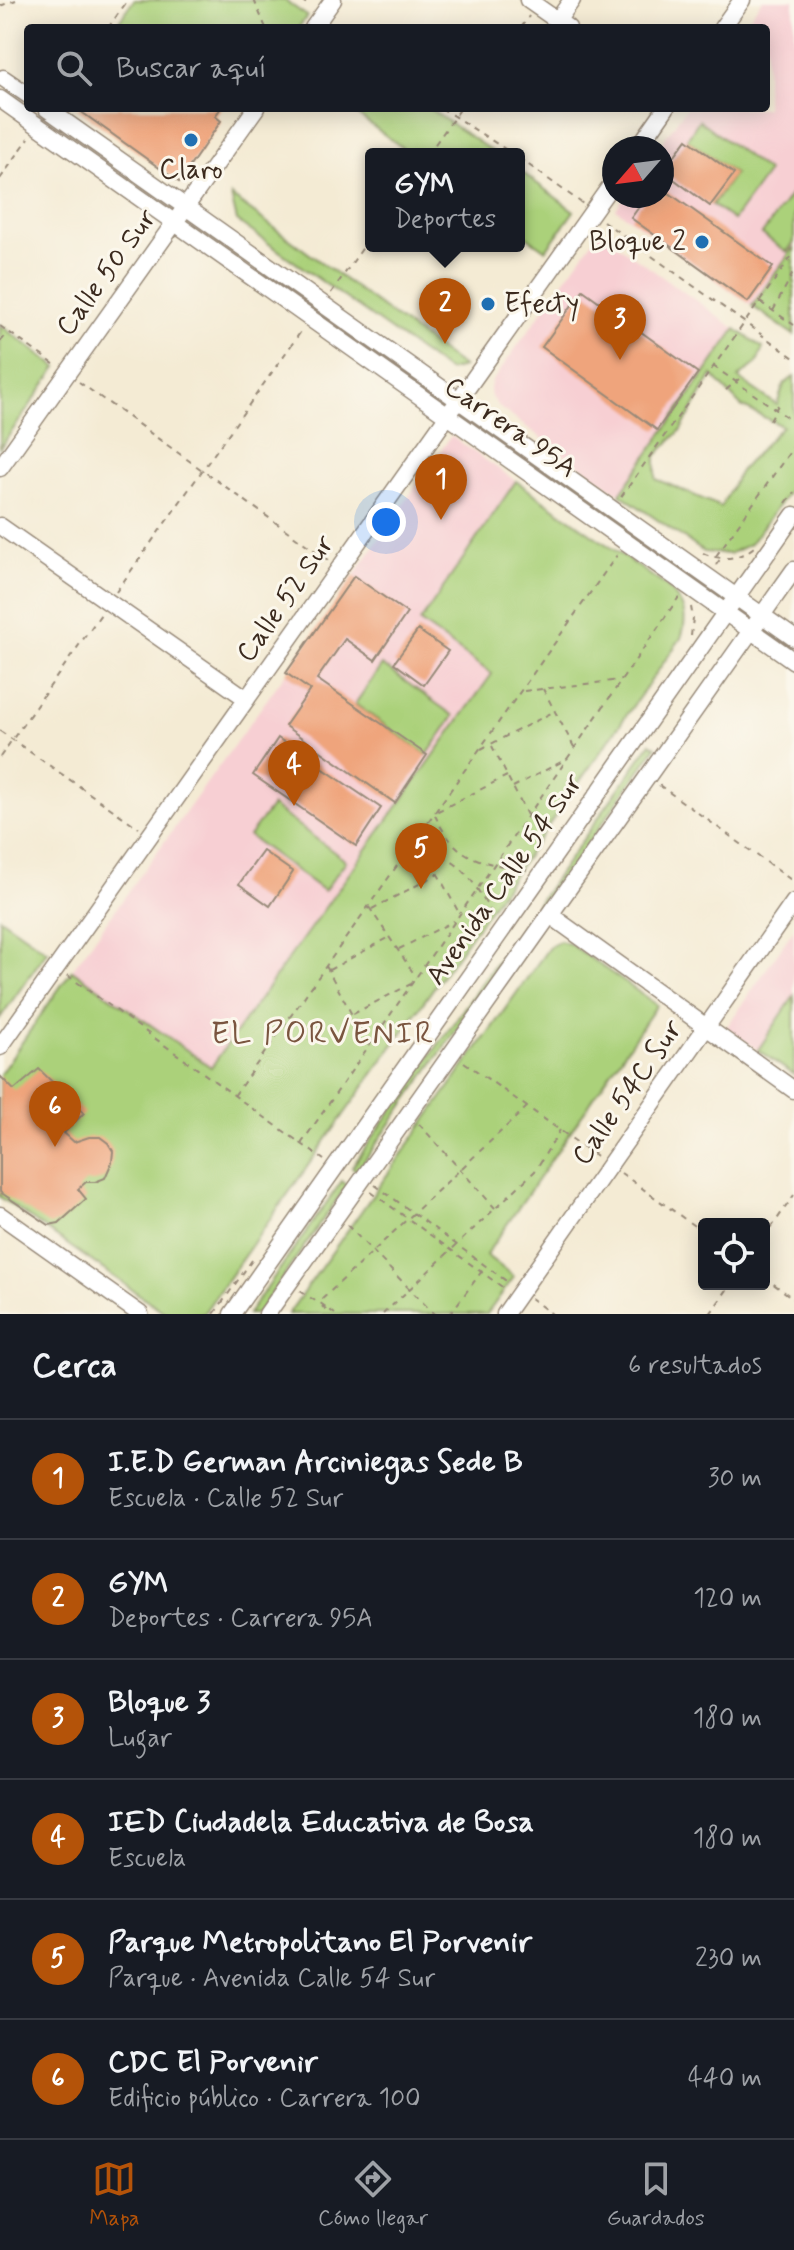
<!DOCTYPE html>
<html lang="es">
<meta charset="utf-8">
<style>
:root{--surface:#171b24;--page:#20242c;--text:#f1f3f6;--muted:#9ea1a6;--line:#363941;--accent:#b45309}
body{margin:0;font-family:Mynerve,sans-serif;background:var(--page);color:var(--text)}
.controls{position:absolute;right:24px;bottom:24px;display:grid;overflow:hidden;border-radius:8px;box-shadow:0 4px 20px #0003}
.controls button{width:72px;height:72px;display:grid;place-items:center;padding:0;border:0;border-bottom:2px solid var(--line);background:var(--surface);color:var(--text);font:40px sans-serif}
.compass{position:absolute;left:602px;top:136px;width:72px;height:72px;border-radius:50%;background:var(--surface);box-shadow:0 4px 20px #0003;rotate:242deg}
.you{position:absolute;left:386px;top:522px;width:28px;height:28px;margin:-20px;border:6px solid #fff;border-radius:50%;background:#1a73e8;box-shadow:0 0 0 12px #1a73e833}
.badge{display:grid;place-items:center;width:52px;height:52px;border-radius:50%;background:var(--accent);color:#fff;font-size:26px;font-weight:700}
.pin{position:absolute;translate:-50% -66px;filter:drop-shadow(0 2px 4px #0008)}
.pin::after{content:'';position:absolute;top:42px;width:28px;height:24px;background:inherit;clip-path:polygon(0 0,100% 0,50% 100%)}
.popup{position:absolute;left:365px;top:148px;width:160px;height:104px;box-sizing:border-box;display:grid;place-content:center;border-radius:8px;background:var(--surface);filter:drop-shadow(0 2px 6px #0005);font-size:26px;white-space:nowrap;color:var(--muted)}
.popup b{font-size:30px;color:var(--text)}
.popup::after{content:'';position:absolute;left:50%;top:100%;margin-left:-16px;border:16px solid transparent;border-top-color:var(--surface)}
.list{margin:0;padding:0;list-style:none}
h2{display:flex;justify-content:space-between;align-items:center;height:104px;margin:0;padding:0 32px;font-size:34px}
h2 small{font-size:26px;font-weight:400;color:var(--muted)}
.list li{display:grid;grid-template-columns:52px 1fr auto;gap:24px;align-items:center;box-sizing:border-box;height:120px;padding:0 32px;border-top:2px solid var(--line)}
.list b{display:block;font-size:30px;white-space:nowrap}
.list p{margin:0;font-size:26px;white-space:nowrap;color:var(--muted)}
.list em{font-size:26px;font-style:normal;color:var(--muted)}
.icon{flex:none;width:44px;height:44px;fill:none;stroke:currentColor;stroke-width:2;stroke-linecap:round;stroke-linejoin:round}
.map{position:relative;flex:none;width:794px;height:1314px;overflow:hidden}
.search{position:absolute;background:var(--surface);box-shadow:0 4px 20px #0003;left:24px;right:24px;top:24px;height:88px;display:flex;align-items:center;gap:20px;box-sizing:border-box;padding:0 28px;border-radius:8px;color:var(--muted);font-size:30px}
.sheet{height:824px;background:var(--surface)}
nav{display:flex;justify-content:space-around;align-items:center;box-sizing:border-box;height:112px;border-top:2px solid var(--line);background:var(--surface);font-size:22px;color:var(--muted)}
nav a{display:grid;justify-items:center;gap:4px}
nav .on{color:var(--accent)}
.map>svg:first-child{display:block}
.built{fill:#f7cfd3}
.green{fill:#abd17a;stroke:#737e4c;stroke-width:2;fill-rule:evenodd}
.building{fill:#efa47c}
.lines{fill:none;stroke-linecap:round;stroke-linejoin:round}
.minor-casing{stroke:#988a79;stroke-width:19}
.path{stroke:#988a79;stroke-width:2;stroke-dasharray:6 6;stroke-linecap:butt}
.minor{stroke:#fff;stroke-width:16}
.poi-dot{fill:#1f6fb2;stroke:#fbf7ec;stroke-width:3}
.labels{text-anchor:middle;dominant-baseline:central;stroke-width:6;stroke-linejoin:round;paint-order:stroke}
.poi-label{font-size:28px;fill:#3b2a1e;stroke:#fbf7ec}
.street-label{font-size:28px;fill:#3b2a1e;stroke:#fbf7ec}
.quarter-label{font-size:32px;letter-spacing:2px;fill:#7a553f;stroke:#fbf7ec}
</style>
<div class="map">
<svg width="794" height="1314" viewBox="0 0 794 1314">
<rect width="100%" height="100%" fill="#fbf7ec"/>
<filter id="ink" filterUnits="userSpaceOnUse"><feTurbulence type="fractalNoise" baseFrequency=".0125" numOctaves="2"/><feDisplacementMap in="SourceGraphic" scale="16" xChannelSelector="R" yChannelSelector="G"/><feConvolveMatrix kernelMatrix="1 2 1 2 8 2 1 2 1" color-interpolation-filters="sRGB"/></filter>
<filter id="wash" filterUnits="userSpaceOnUse"><feTurbulence type="fractalNoise" baseFrequency=".006" numOctaves="4" result="noise"/><feDisplacementMap in="SourceGraphic" scale="32" xChannelSelector="R" yChannelSelector="G"/><feGaussianBlur stdDeviation="1.8" result="paint"/><feColorMatrix in="noise" values="0 0 0 0 0 0 0 0 0 0 0 0 0 0 0 0 0 1.4 0 .05"/><feComposite in="paint" operator="in"/></filter>
<g filter="url(#wash)">
<rect width="100%" height="100%" fill="#f4ebd4"/>
<!-- built -->
<path class="built" d="M762 0H794V247L752 306 616 209 625 196H662V148H658L686 108H766V28H742Z
M599 232 736 329 620 494 500 408 491 397 490 390 491 383Z
M451 436 516 481 421 621 492 674 210 1067 72 970 286 673Z
M794 929V996L758 1050 726 1028Z"/>
<!-- green -->
<path class="green" d="M134 0H284L307 16 298 28H114Z
M348 108H428L496 154H411Z
M699 120 768 172 733 220 712 205 734 174 687 139Z
M519 170 574 211 546 250 519 231Z
M794 190V242L787 252 762 234Z
M231 196 463 367 448 371 237 221Z
M794 247V335L752 306Z
M0 325 57 367 0 448Z
M736 329 763 348 757 363 738 378 777 405 784 384 794 377V484L750 544 729 554 704 552 620 494ZM712 375 741 406 782 426 740 471 721 507 656 479V456L681 430Z
M516 481 666 586C684 603 689 615 681 638L203 1314H167L0 1197V1074L72 970 211 1067 492 674 420 622Z
M382 665 454 716 427 755 355 704Z
M651 743 656 747 357 1171 352 1167Z
M272 806 346 861 324 891 249 836Z
M0 918 47 951 0 1018Z
M560 941 570 944 657 1005 486 1255 514 1277 487 1314H288L550 946Z
M794 996V1075L758 1050Z
M342 1181 347 1185 257 1314H248Z"/>
<g id="blocks">
<!-- building -->
<path class="building" d="M76 108H221L215 116 221 121 179 182Z
M687 139 734 174 710 206 663 171Z
M662 188 773 267 748 302 631 218 647 196H662Z
M583 290 698 373 657 430 542 347Z
M354 576 407 613 375 660 345 639 317 679 427 755 395 803 285 726 310 690 286 673Z
M418 630 448 651 424 685 394 663Z
M278 738 381 808 356 846 253 775Z
M263 851 293 872 270 906 239 884Z
M39 1069 84 1113 64 1133 74 1142 89 1137H100L108 1143 113 1151 112 1162 105 1178 95 1182H86L78 1189 86 1199 59 1223 49 1225 0 1192V1076L14 1090Z"/>
</g>
</g>
<g filter="url(#ink)">
<use href="#blocks" fill-opacity="0" stroke="#988a79" stroke-width="2"/>
<g class="lines">
<defs>
<path id="minor" d="M528 0 568 28
M557 21 572 0
M313 28 333 0
M722 28 742 0
M3 78 28 95
M0 99 794 661
M46 108 794 638
M638 148 666 108
M0 468 256 108
M0 526 247 699
M550 915 794 1090
M0 1047 614 181
M0 1215 140 1314
M232 1314 794 515
M267 1314 794 570
M505 1314 794 902"/>
</defs>
<!-- minor casing -->
<use href="#minor" class="minor-casing"/>
<!-- path -->
<path class="path" d="M254 0 266 28
M301 0 310 6
M0 6 16 0
M108 28 128 0
M521 28 529 16
M441 108 513 154
M428 154 461 108
M519 158 583 204
M0 179 29 138
M603 221 794 358
M331 293 371 236
M760 302 794 325
M773 311 794 271
M0 326 58 367
M0 342 8 333
M713 366 794 422
M79 382 328 560
M726 390 739 379
M770 420 778 405
M621 497 794 253
M786 503 794 492
M703 553C721 561 738 560 754 547
M716 556 794 446
M716 565 721 558
M116 592 302 330
M691 636 693 618 691 607
M543 689 574 747
M524 691 621 680
M0 731 139 828
M492 746 527 815
M481 749 555 711
M0 757 101 614
M507 776 434 813C455 860 480 863 528 870
M659 785 794 882
M513 787 567 759
M426 852 459 913
M406 854C458 849 470 876 493 916
M369 907 416 977
M372 909 438 874
M399 949 454 921
M326 966 368 1045
M329 970 390 937
M67 975 324 1160
M353 1014 411 984
M464 1062 599 1158
M234 1096 617 555
M419 1124 495 1208
M301 1144 679 597
M621 1173 704 1233
M375 1185 509 1283
M371 1192 505 1289
M347 1225 434 1314
M764 1238 794 1195
M764 1277 794 1299
M300 1291 317 1302
M530 1298 552 1314
M322 1306 329 1314
M214 1314 255 1256
M335 1314 319 1302 528 1106
M383 1314 535 1171 560 1130
M450 1314 485 1267
M710 1314 731 1284"/>
<!-- minor -->
<use href="#minor" class="minor"/>
</g>
</g>
<!-- markers -->
<g class="poi-dot">
<circle cx="191" cy="140" r="8"/>
<circle cx="702" cy="242" r="8"/>
<circle cx="488" cy="304" r="8"/>
</g>
<g class="labels">
<!-- poi labels -->
<g class="poi-label">
<text x="191" y="170">Claro</text>
<text x="686" y="242" text-anchor="end">Bloque 2</text>
<text x="504" y="304" text-anchor="start">Efecty</text>
</g>
<!-- street labels -->
<g class="street-label">
<text transform="translate(107 273) rotate(-54)">Calle 50 Sur</text>
<text transform="translate(510 428) rotate(35)">Carrera 95A</text>
<text transform="translate(286 599) rotate(-55)">Calle 52 Sur</text>
<text transform="translate(505 880) rotate(-55)">Avenida Calle 54 Sur</text>
<text transform="translate(628 1093) rotate(-55)">Calle 54C Sur</text>
</g>
<!-- quarter labels -->
<g class="quarter-label">
<text x="323" y="1034">EL PORVENIR</text>
</g>
</g>
</svg>
<div class="controls">
<button><svg class="icon" aria-label="locate" viewBox="0 0 24 24"><circle cx="12" cy="12" r="6"/><path d="M12 2v4M12 18v4M2 12h4M18 12h4"/></svg></button>
</div>
<svg class="compass" viewBox="-18 -18 36 36"><path d="M0-13l5 13h-10z" fill="#e53935"/><path d="M0 13l5-13h-10z" fill="#9ea1a6"/></svg>
<div class="you"></div>
<div class="pin badge" style="left:441px;top:520px">1</div>
<div class="pin badge" style="left:445px;top:344px">2</div>
<div class="popup"><b>GYM</b>Deportes</div>
<div class="pin badge" style="left:620px;top:360px">3</div>
<div class="pin badge" style="left:294px;top:806px">4</div>
<div class="pin badge" style="left:421px;top:889px">5</div>
<div class="pin badge" style="left:55px;top:1147px">6</div>
<div class="search"><svg class="icon" aria-label="search" viewBox="0 0 24 24"><circle cx="10" cy="10" r="6"/><path d="M15 15l6 6"/></svg>Buscar aquí</div>
</div>
<section class="sheet">
<h2>Cerca<small>6 resultados</small></h2>
<ul class="list">
<li><span class="badge">1</span><div><b>I.E.D German Arciniegas Sede B</b><p>Escuela · Calle 52 Sur</p></div><em>30 m</em></li>
<li><span class="badge">2</span><div><b>GYM</b><p>Deportes · Carrera 95A</p></div><em>120 m</em></li>
<li><span class="badge">3</span><div><b>Bloque 3</b><p>Lugar</p></div><em>180 m</em></li>
<li><span class="badge">4</span><div><b>IED Ciudadela Educativa de Bosa</b><p>Escuela</p></div><em>180 m</em></li>
<li><span class="badge">5</span><div><b>Parque Metropolitano El Porvenir</b><p>Parque · Avenida Calle 54 Sur</p></div><em>230 m</em></li>
<li><span class="badge">6</span><div><b>CDC El Porvenir</b><p>Edificio público · Carrera 100</p></div><em>440 m</em></li>
</ul>
</section>
<nav>
<a class="on"><svg class="icon" aria-label="map" viewBox="0 0 24 24"><path d="M3 6l6-2 6 2 6-2v14l-6 2-6-2-6 2zM9 4v14M15 6v14"/></svg>Mapa</a>
<a><svg class="icon" aria-label="directions" viewBox="0 0 24 24"><path d="M12 3l9 9-9 9-9-9zM9 14v-3h6M13 9l2 2-2 2"/></svg>Cómo llegar</a>
<a><svg class="icon" aria-label="saved" viewBox="0 0 24 24"><path d="M7 4h10v16l-5-4-5 4z"/></svg>Guardados</a>
</nav>
